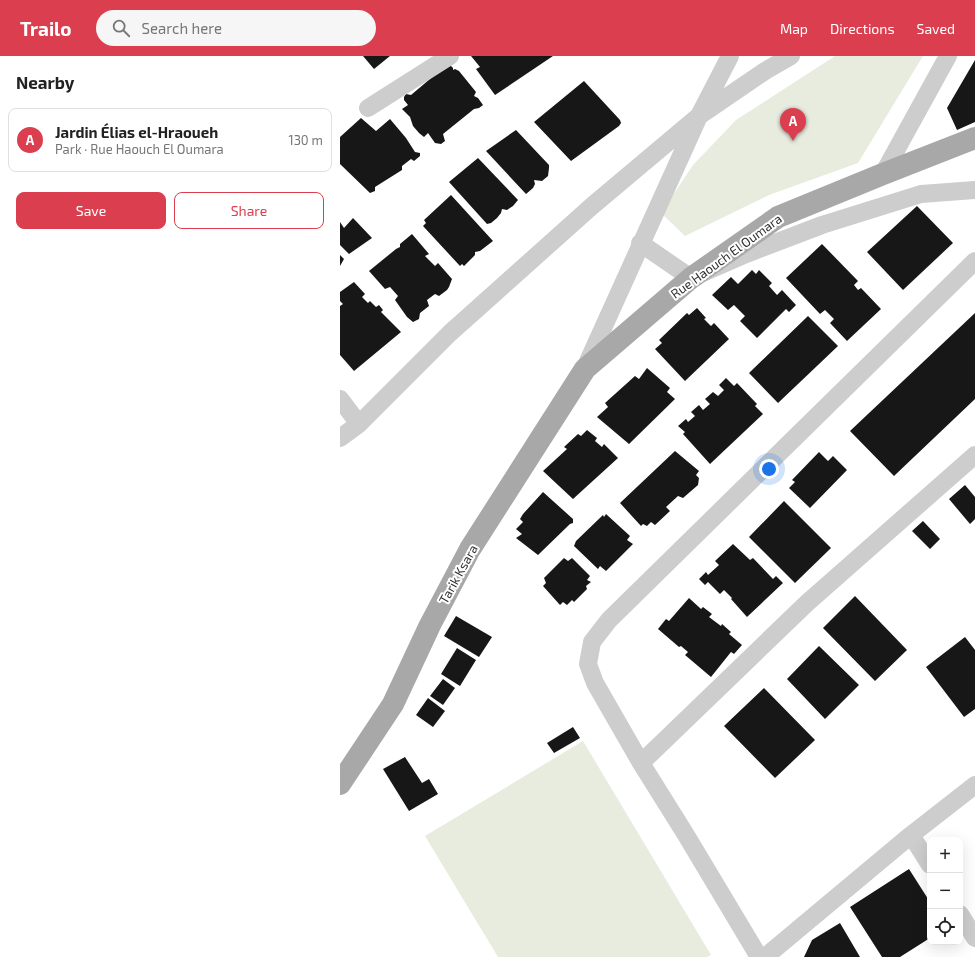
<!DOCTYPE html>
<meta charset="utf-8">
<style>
:root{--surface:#fff;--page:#f6f6f6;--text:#222;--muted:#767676;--line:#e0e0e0;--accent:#db3e4f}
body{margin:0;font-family:"Exo 2",sans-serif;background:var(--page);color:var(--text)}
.controls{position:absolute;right:12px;bottom:12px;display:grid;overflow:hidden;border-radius:8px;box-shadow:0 4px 16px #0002}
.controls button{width:36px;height:36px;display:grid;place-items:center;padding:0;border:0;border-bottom:1px solid var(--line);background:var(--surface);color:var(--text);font:20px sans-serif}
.you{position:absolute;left:429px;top:413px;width:14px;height:14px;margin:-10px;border:3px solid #fff;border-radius:50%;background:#1a73e8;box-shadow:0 0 0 6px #1a73e833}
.badge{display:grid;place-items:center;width:26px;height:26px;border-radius:50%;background:var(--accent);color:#fff;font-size:13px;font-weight:700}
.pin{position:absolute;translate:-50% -33px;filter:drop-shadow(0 1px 2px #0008)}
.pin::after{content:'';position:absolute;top:21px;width:14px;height:12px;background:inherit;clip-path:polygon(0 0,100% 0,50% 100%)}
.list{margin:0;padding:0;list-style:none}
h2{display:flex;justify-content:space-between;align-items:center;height:52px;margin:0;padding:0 16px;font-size:17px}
h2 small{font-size:13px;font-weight:400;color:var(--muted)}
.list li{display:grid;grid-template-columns:26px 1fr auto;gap:12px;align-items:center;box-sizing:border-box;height:64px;margin:0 8px 8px;padding:0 8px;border:1px solid var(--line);border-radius:8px}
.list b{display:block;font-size:15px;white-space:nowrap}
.list p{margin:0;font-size:13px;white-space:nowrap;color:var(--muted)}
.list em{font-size:13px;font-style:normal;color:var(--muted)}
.actions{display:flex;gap:8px;padding:12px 16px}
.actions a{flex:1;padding:9px 0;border:1px solid var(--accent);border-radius:8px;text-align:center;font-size:14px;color:var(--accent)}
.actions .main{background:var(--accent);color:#fff}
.icon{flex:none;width:22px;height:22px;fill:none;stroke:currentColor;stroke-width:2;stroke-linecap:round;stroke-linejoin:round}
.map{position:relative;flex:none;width:635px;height:901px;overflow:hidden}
header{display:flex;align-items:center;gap:24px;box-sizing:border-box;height:56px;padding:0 20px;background:var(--accent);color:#fff}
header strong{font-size:19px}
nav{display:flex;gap:22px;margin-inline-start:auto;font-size:14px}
.search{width:280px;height:36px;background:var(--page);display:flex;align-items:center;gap:10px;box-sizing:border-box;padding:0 14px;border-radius:22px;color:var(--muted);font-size:15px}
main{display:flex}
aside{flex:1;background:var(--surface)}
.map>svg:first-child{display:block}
.green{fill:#e7ecdf}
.building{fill:#171717}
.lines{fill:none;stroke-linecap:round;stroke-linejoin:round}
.minor{stroke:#cdcdcd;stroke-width:18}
.major{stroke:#a8a8a8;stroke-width:22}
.labels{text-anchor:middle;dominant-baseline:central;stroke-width:4;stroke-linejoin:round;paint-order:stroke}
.street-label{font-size:13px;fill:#303030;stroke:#fff}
</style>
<header>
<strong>Trailo</strong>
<div class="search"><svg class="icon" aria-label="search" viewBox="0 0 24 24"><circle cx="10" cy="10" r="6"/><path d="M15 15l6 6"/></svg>Search here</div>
<nav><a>Map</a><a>Directions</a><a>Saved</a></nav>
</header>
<main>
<aside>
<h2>Nearby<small></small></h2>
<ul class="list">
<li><span class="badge">A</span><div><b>Jardin Élias el-Hraoueh</b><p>Park · Rue Haouch El Oumara</p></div><em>130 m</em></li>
</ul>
<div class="actions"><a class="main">Save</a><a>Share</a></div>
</aside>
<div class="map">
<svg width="635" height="901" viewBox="0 0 635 901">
<rect width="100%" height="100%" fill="#fff"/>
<!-- green -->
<path class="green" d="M495 0H583L518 107 429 139 345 180 321 157 353 109 396 64Z
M243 685 371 899 367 901H158L85 780Z"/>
<!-- building -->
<path class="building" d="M23 0H50L34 13Z
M131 0H213L155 39 136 13 140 11Z
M635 4V66L617 74 607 52Z
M107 10H111L113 12V14L115 13 119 15 136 36 134 40 138 42 143 49 139 52 134 53 103 78 105 85 101 88 95 87 88 77 84 81 79 77 73 70 70 61 62 53 68 49 64 44V41L66 38 71 39 103 12Z
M244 25 280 64 281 67 279 70 231 105 194 66Z
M21 62 36 75 50 63 66 82 75 96 80 97V100L74 105 71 103 62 110V114L35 131V135L30 137 0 108V81Z
M176 74 209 109V112L208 120 202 125 194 124 195 128 193 132 186 138 146 95Z
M138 102 178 144 173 150 167 154 162 153 161 157 157 162 151 167 147 168 109 126Z
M111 139 153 185 140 195 135 196V199L124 210 122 208 120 210 83 170 86 167 84 164Z
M577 150 613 187 563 234 527 196Z
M13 162 32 182 9 198 0 189V166L4 172Z
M72 178 89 198 85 200 95 210 98 207 112 223 109 231 107 234 99 240 95 238 87 244 89 250 80 257 79 263 73 266 67 261 55 244 58 240 50 231 45 233 29 215 56 193 60 191V188Z
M482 188 518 225 514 229 518 234 521 232 541 253 507 285 490 267 494 263 485 254 480 258 446 222Z
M0 199 4 203 0 210Z
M412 214 416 218 419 214 432 227 429 230 437 239 442 234 456 249 449 256 446 253 417 282 400 265 405 260 394 249 388 254 372 239 391 221 398 228Z
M14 226 25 238 22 241 28 247 30 245 36 251 39 249 43 254 41 256 61 276 14 315 0 299V250L3 248 0 245V236Z
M357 252 366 262 364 263 371 270 374 267 389 283 345 325 315 293 322 287 319 284 347 257 349 259Z
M635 257V343L554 420 510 375Z
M468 260 498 290 438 347 409 317Z
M307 312 330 332 327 336 335 343 289 388 257 361 268 351 265 347 295 320 299 323Z
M386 322 394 330 397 327 417 348 415 350 423 358 370 408 343 378 345 376 338 370 346 363 348 366 355 360 351 356 359 349 363 354 370 348 365 343 373 336 378 340 384 334 379 329Z
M247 374 257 382 255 385 262 391 264 388 278 402 233 443 203 415 227 393 224 391 238 378 241 380Z
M335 395 359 415 356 419 359 422 358 429 343 442 338 440 326 451 330 455 315 469 311 466 307 470 303 468 301 470 280 447Z
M479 396 488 405 493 400 507 414 470 452 449 432 455 426 452 424Z
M625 429 635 441V463L630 468 609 443Z
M203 436 233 463V467L230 468 198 499 176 482 182 478 176 473 183 466 180 463 183 458Z
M444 445 491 492 455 527 409 481Z
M266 458 290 480 287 484 293 488 266 515 260 510 258 513 234 490 236 485 263 459 264 461Z
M583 465 600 483 590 493 572 475Z
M393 488 410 504 413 502 433 523 436 520 443 527 407 561 391 543 392 542 384 534 380 538 368 526 365 529 359 523 366 516 368 519 379 509 375 505Z
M224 502 228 505 232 502 250 520 247 524 251 526 246 530 247 533 234 546 232 544 227 549 223 546 220 549 203 530 206 527 204 522Z
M515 540 567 594 535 625 483 572Z
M349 542 361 553 363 551 372 558 369 561 381 570 382 568 391 576 389 578 402 589 394 598 391 596 371 621 345 599 348 596 341 590 339 591 318 573 326 563 329 565Z
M116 560 152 581 139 601 104 580Z
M625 581 635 594V653L624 661 586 611Z
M479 590 519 629 485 663 447 623Z
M117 592 136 604 120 630 101 618Z
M103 623 115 632 103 649 90 640Z
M424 632 475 684 435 722 384 670Z
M88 642 105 655 93 671 76 659Z
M233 671 240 682 214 697 207 687Z
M65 701 82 727 89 723 98 738 69 755 43 713Z
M569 813 590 846V882L560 901H542L510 851Z
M500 867 520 901H464L472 884Z"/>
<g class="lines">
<!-- minor -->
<path class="minor" d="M28 52 110 0
M543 118 608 0
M300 187 351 222 406 198 482 169 581 138 635 134
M245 312 359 60 390 0
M0 343 19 368
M0 382 19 368 110 277 252 150 359 60 425 15 451 0
M301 707 467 547 635 399
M571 779 590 809
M620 858 635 882
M419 901 346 779 301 707 255 627 248 608 252 586 269 564 635 205
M425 901 571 779 635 729"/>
<!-- major -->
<path class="major" d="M0 728 53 648 90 569 130 493 245 313 351 222 438 161 543 118 635 82"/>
</g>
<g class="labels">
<!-- street labels -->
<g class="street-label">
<text transform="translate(386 200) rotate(-36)">Rue Haouch El Oumara</text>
<text transform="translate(118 518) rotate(-61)">Tarik Ksara</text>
</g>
</g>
</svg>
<div class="controls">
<button>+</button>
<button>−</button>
<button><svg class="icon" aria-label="locate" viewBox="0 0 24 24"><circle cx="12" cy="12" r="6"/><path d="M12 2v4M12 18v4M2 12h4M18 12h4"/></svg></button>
</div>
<div class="you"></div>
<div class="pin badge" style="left:453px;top:85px">A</div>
</div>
</main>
